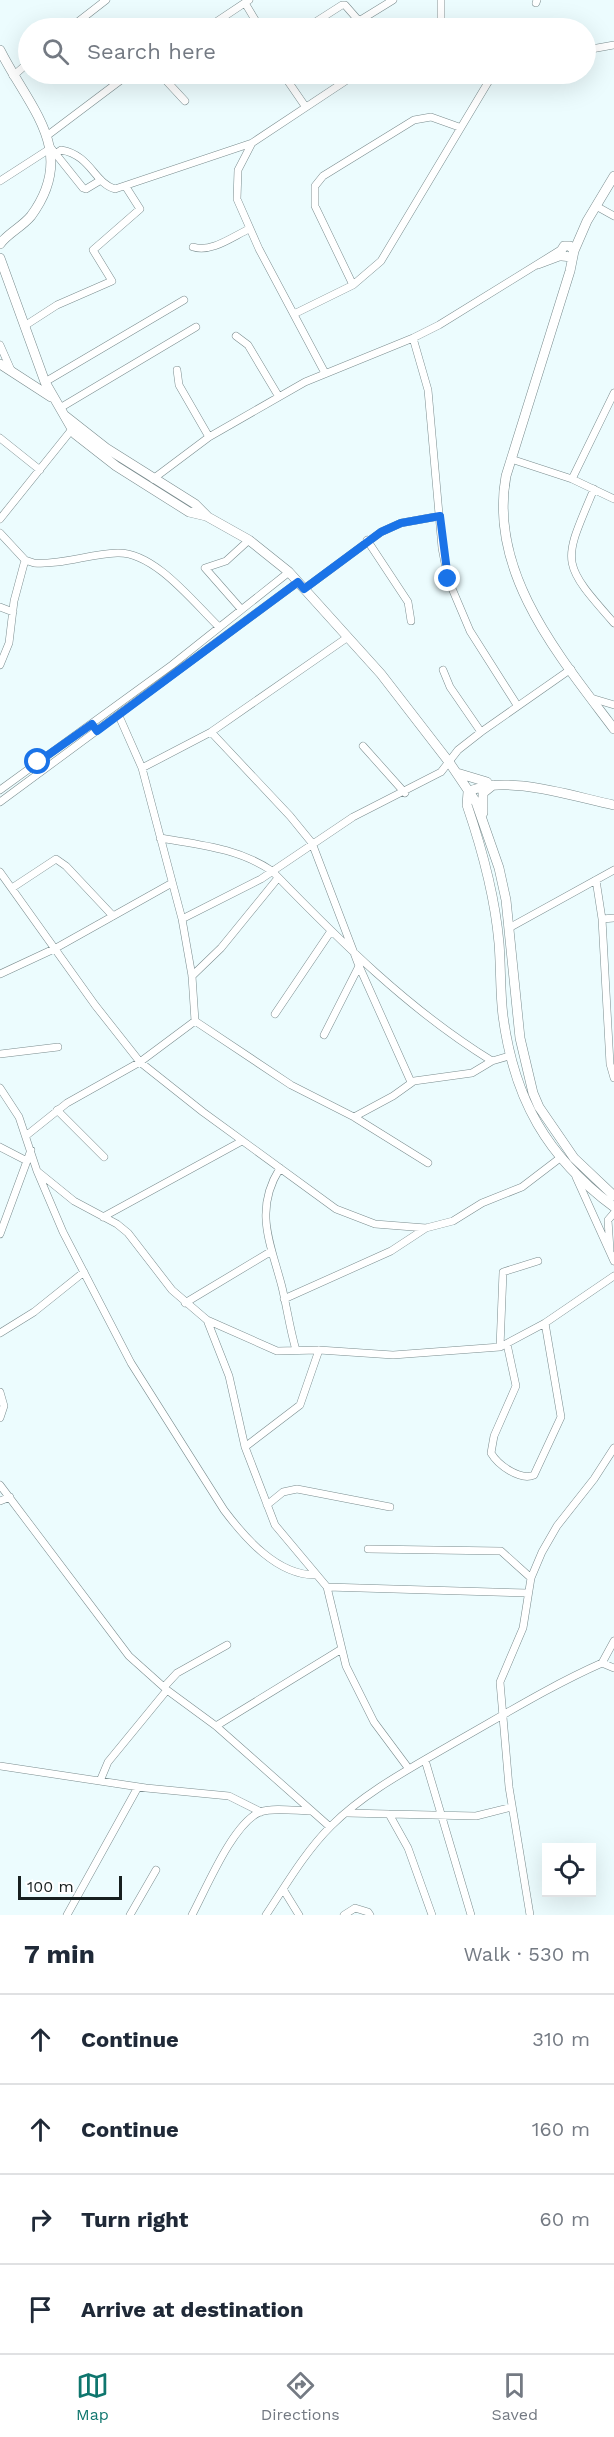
<!DOCTYPE html>
<meta charset="utf-8">
<style>
:root{--surface:#fff;--page:#f2f2f3;--text:#1f2937;--muted:#747a83;--line:#e0e1e3;--accent:#0f766e}
body{margin:0;font-family:"Work Sans",sans-serif;background:var(--page);color:var(--text)}
.controls{position:absolute;right:18px;bottom:18px;display:grid;overflow:hidden;border-radius:0px;box-shadow:0 6px 24px #0002}
.controls button{width:54px;height:54px;display:grid;place-items:center;padding:0;border:0;border-bottom:2px solid var(--line);background:var(--surface);color:var(--text);font:30px sans-serif}
.scale{position:absolute;left:18px;bottom:15px;width:104px;box-sizing:border-box;padding-left:6px;border:3px solid #171f1f;border-top:0;font-size:16px;line-height:21px;white-space:nowrap;color:#171f1f;-webkit-text-stroke:4px #fff;paint-order:stroke}
.stop{position:absolute;width:18px;height:18px;margin:-14px;border:4px solid #1a73e8;border-radius:50%;background:#fff}
.stop.end{background:#1a73e8;border-color:#fff;box-shadow:0 2px 6px #0008}
.list{margin:0;padding:0;list-style:none}
h2{display:flex;justify-content:space-between;align-items:center;height:78px;margin:0;padding:0 24px;font-size:26px}
h2 small{font-size:20px;font-weight:400;color:var(--muted)}
.list li{display:grid;grid-template-columns:39px 1fr auto;gap:18px;align-items:center;box-sizing:border-box;height:90px;padding:0 24px;border-top:2px solid var(--line)}
.list b{display:block;font-size:22px;white-space:nowrap}
.list em{font-size:20px;font-style:normal;color:var(--muted)}
.icon{flex:none;width:33px;height:33px;fill:none;stroke:currentColor;stroke-width:2;stroke-linecap:round;stroke-linejoin:round}
.map{position:relative;flex:none;width:614px;height:1915px;overflow:hidden}
.search{position:absolute;background:var(--surface);box-shadow:0 6px 24px #0002;left:18px;right:18px;top:18px;height:66px;display:flex;align-items:center;gap:15px;box-sizing:border-box;padding:0 21px;border-radius:33px;color:var(--muted);font-size:22px}
.sheet{height:438px;background:var(--surface)}
nav{display:flex;justify-content:space-around;align-items:center;box-sizing:border-box;height:84px;border-top:2px solid var(--line);background:var(--surface);font-size:16px;color:var(--muted)}
nav a{display:grid;justify-items:center;gap:3px}
nav .on{color:var(--accent)}
.map>svg:first-child{display:block}
.lines{fill:none;stroke-linecap:round;stroke-linejoin:round}
.street-casing{stroke:#7a8c8e;stroke-width:8}
.secondary-casing{stroke:#7a8c8e;stroke-width:10}
.street{stroke:#fff;stroke-width:7}
.secondary{stroke:#fff;stroke-width:9}
.route{stroke:#1a73e8;stroke-width:8}
</style>
<div class="map">
<svg width="614" height="1915" viewBox="0 0 614 1915">
<rect width="100%" height="100%" fill="#ecfcfe"/>
<g class="lines">
<defs>
<path id="street" d="M245 3 260 28
M536 3 537 0
M70 28 106 0
M207 28 249 0
M306 28 342 5H345L359 21 393 0
M441 28V0
M586 50 614 45
M160 74 185 101
M283 74 305 106
M13 76 28 63
M48 135 129 74
M54 155 61 150C91 155 94 183 115 189L252 143
M0 181 51 148 83 188 86 189 101 180
M596 206 614 216
M193 247C211 253 232 237 249 229
M538 265 562 256
M353 285 315 206V186L323 176 414 120 431 117 459 127
M294 314 353 285 381 261 493 74
M26 325 57 305 112 281 93 250 140 209 126 187
M236 336 248 345 279 397
M413 338 428 390 442 548 448 579 470 631 517 705
M0 345 11 370
M177 370 179 385 209 437
M325 373 259 249 237 199 238 170 252 143 356 74
M45 382 184 300
M60 408 196 327
M0 438 40 470
M511 459 572 479 614 499
M153 479 209 437 305 382 413 338 439 325 562 249
M572 479 614 393
M594 489C563 563 559 561 614 623
M0 519 73 428
M0 533 25 560 34 563C62 565 89 554 117 553 154 551 194 603 219 627
M367 540 408 602 411 621
M304 589 381 532 401 523 440 516
M0 607 13 612
M241 609 205 568 226 561 249 540
M0 665 9 643 14 601 25 560
M443 670 450 687 481 732
M591 698 614 705
M119 716 142 768 182 919 261 879 353 817 441 772 458 750 481 732 571 669
M211 732 290 816 312 843 359 966 411 1082
M363 746 405 793
M142 768 211 732 348 637
M0 790 172 665 289 572
M0 802 298 582
M160 838C200 845 238 848 272 871 339 940 409 1010 492 1061
M0 872 95 1005 140 1062 195 1021
M596 880 602 919 610 1064 614 1078
M12 888 56 859 66 866 113 916
M182 919 192 976 195 1021
M602 919 614 918
M509 928 614 870
M0 974 56 948 172 883
M192 976 221 948 278 878
M275 1014 331 931
M195 1021 291 1085 354 1117 428 1163
M324 1035 359 966
M0 1054 58 1047
M0 1088 19 1117 37 1171 74 1201 117 1224 128 1233 172 1290 207 1320 229 1376 245 1447 275 1525 327 1587
M57 1110 104 1157
M354 1117 393 1096 414 1081 472 1073 492 1061 509 1056
M27 1135 67 1103 140 1062 203 1112 336 1209 375 1224 426 1228 453 1221 482 1203 522 1187 560 1158
M0 1147 27 1161
M280 1168C253 1211 271 1244 282 1287 287 1308 290 1330 296 1350
M37 1171 63 1232 131 1363 224 1510C245 1538 277 1575 315 1575
M576 1177 614 1261
M103 1217 242 1141
M0 1234 31 1150
M610 1250 608 1220 614 1213
M538 1261 503 1272 500 1347 545 1323 614 1276
M284 1299 391 1251 426 1228
M185 1303 270 1252
M207 1320 277 1351 319 1350 393 1355 500 1347
M0 1333 34 1312 84 1272
M507 1344 516 1386 494 1436 491 1453C498 1465 520 1481 534 1475L561 1417 545 1323
M0 1392 4 1406 0 1418
M245 1447 300 1405 319 1350
M0 1485 129 1656 167 1690 216 1726 330 1827
M0 1501 10 1497
M267 1505 283 1492 297 1489 390 1507
M368 1549 501 1551 531 1578
M602 1663 614 1641
M164 1687 177 1673 227 1645
M216 1726 340 1650
M425 1760 471 1915
M0 1766 146 1788 229 1796 261 1812
M409 1769 374 1722 346 1666 327 1587 528 1593
M100 1781 108 1762 167 1690
M347 1813 389 1814 408 1848 432 1915
M389 1814 476 1816 512 1807
M283 1889 299 1915
M67 1915 138 1787
M130 1915 156 1870
M192 1915C206 1889 233 1823 260 1812 274 1807 297 1811 311 1811
M266 1915C286 1885 305 1852 331 1826 365 1792 411 1768 452 1744 502 1716 550 1686 602 1663L614 1668
M344 1915 355 1908 368 1912 370 1915
M530 1915 509 1787 500 1682 523 1628 531 1578 542 1552 557 1526 594 1479 614 1448"/>
<path id="secondary" d="M0 50C29 108 79 151 31 216 22 227 8 233 0 244
M574 251 587 221 614 176
M572 257 562 256 561 251 564 246H570L574 251 570 271 506 476C488 573 560 657 614 729
M0 258 45 382 75 434 116 466 189 512 206 516
M0 364 51 397
M64 415 106 448 195 504 208 517 249 540 289 572 381 674 449 762 476 802 499 868 506 900 520 1038 533 1093 539 1107 574 1158 614 1196
M457 773 487 782
M468 792 467 805C482 849 495 897 499 943 501 967 500 992 503 1016 514 1099 547 1157 614 1207
M468 792C504 773 574 797 614 805
M483 813V793L493 785"/>
</defs>
<!-- street casing -->
<use href="#street" class="street-casing"/>
<!-- secondary casing -->
<use href="#secondary" class="secondary-casing"/>
<!-- street -->
<use href="#street" class="street"/>
<!-- secondary -->
<use href="#secondary" class="secondary"/>
</g>
<g class="lines">
<!-- route -->
<path class="route" d="M38 762 92 724 97 731 298 582 304 589 381 532 401 523 440 516 448 579"/>
</g>
</svg>
<div class="controls">
<button><svg class="icon" aria-label="locate" viewBox="0 0 24 24"><circle cx="12" cy="12" r="6"/><path d="M12 2v4M12 18v4M2 12h4M18 12h4"/></svg></button>
</div>
<div class="scale">100 m</div>
<div class="stop" style="left:38px;top:762px"></div>
<div class="stop end" style="left:448px;top:579px"></div>
<div class="search"><svg class="icon" aria-label="search" viewBox="0 0 24 24"><circle cx="10" cy="10" r="6"/><path d="M15 15l6 6"/></svg>Search here</div>
</div>
<section class="sheet">
<h2>7 min<small>Walk · 530 m</small></h2>
<ul class="list">
<li><svg class="icon" aria-label="ahead" viewBox="0 0 24 24"><path d="M12 20V5M6 11l6-6 6 6"/></svg><div><b>Continue</b></div><em>310 m</em></li>
<li><svg class="icon" aria-label="ahead" viewBox="0 0 24 24"><path d="M12 20V5M6 11l6-6 6 6"/></svg><div><b>Continue</b></div><em>160 m</em></li>
<li><svg class="icon" aria-label="right" viewBox="0 0 24 24"><path d="M7 20v-9h11M14 6l5 5-5 5"/></svg><div><b>Turn right</b></div><em>60 m</em></li>
<li><svg class="icon" aria-label="arrive" viewBox="0 0 24 24"><path d="M6 21V4h12l-3 4 3 4H6"/></svg><div><b>Arrive at destination</b></div></li>
</ul>
</section>
<nav>
<a class="on"><svg class="icon" aria-label="map" viewBox="0 0 24 24"><path d="M3 6l6-2 6 2 6-2v14l-6 2-6-2-6 2zM9 4v14M15 6v14"/></svg>Map</a>
<a><svg class="icon" aria-label="directions" viewBox="0 0 24 24"><path d="M12 3l9 9-9 9-9-9zM9 14v-3h6M13 9l2 2-2 2"/></svg>Directions</a>
<a><svg class="icon" aria-label="saved" viewBox="0 0 24 24"><path d="M7 4h10v16l-5-4-5 4z"/></svg>Saved</a>
</nav>
